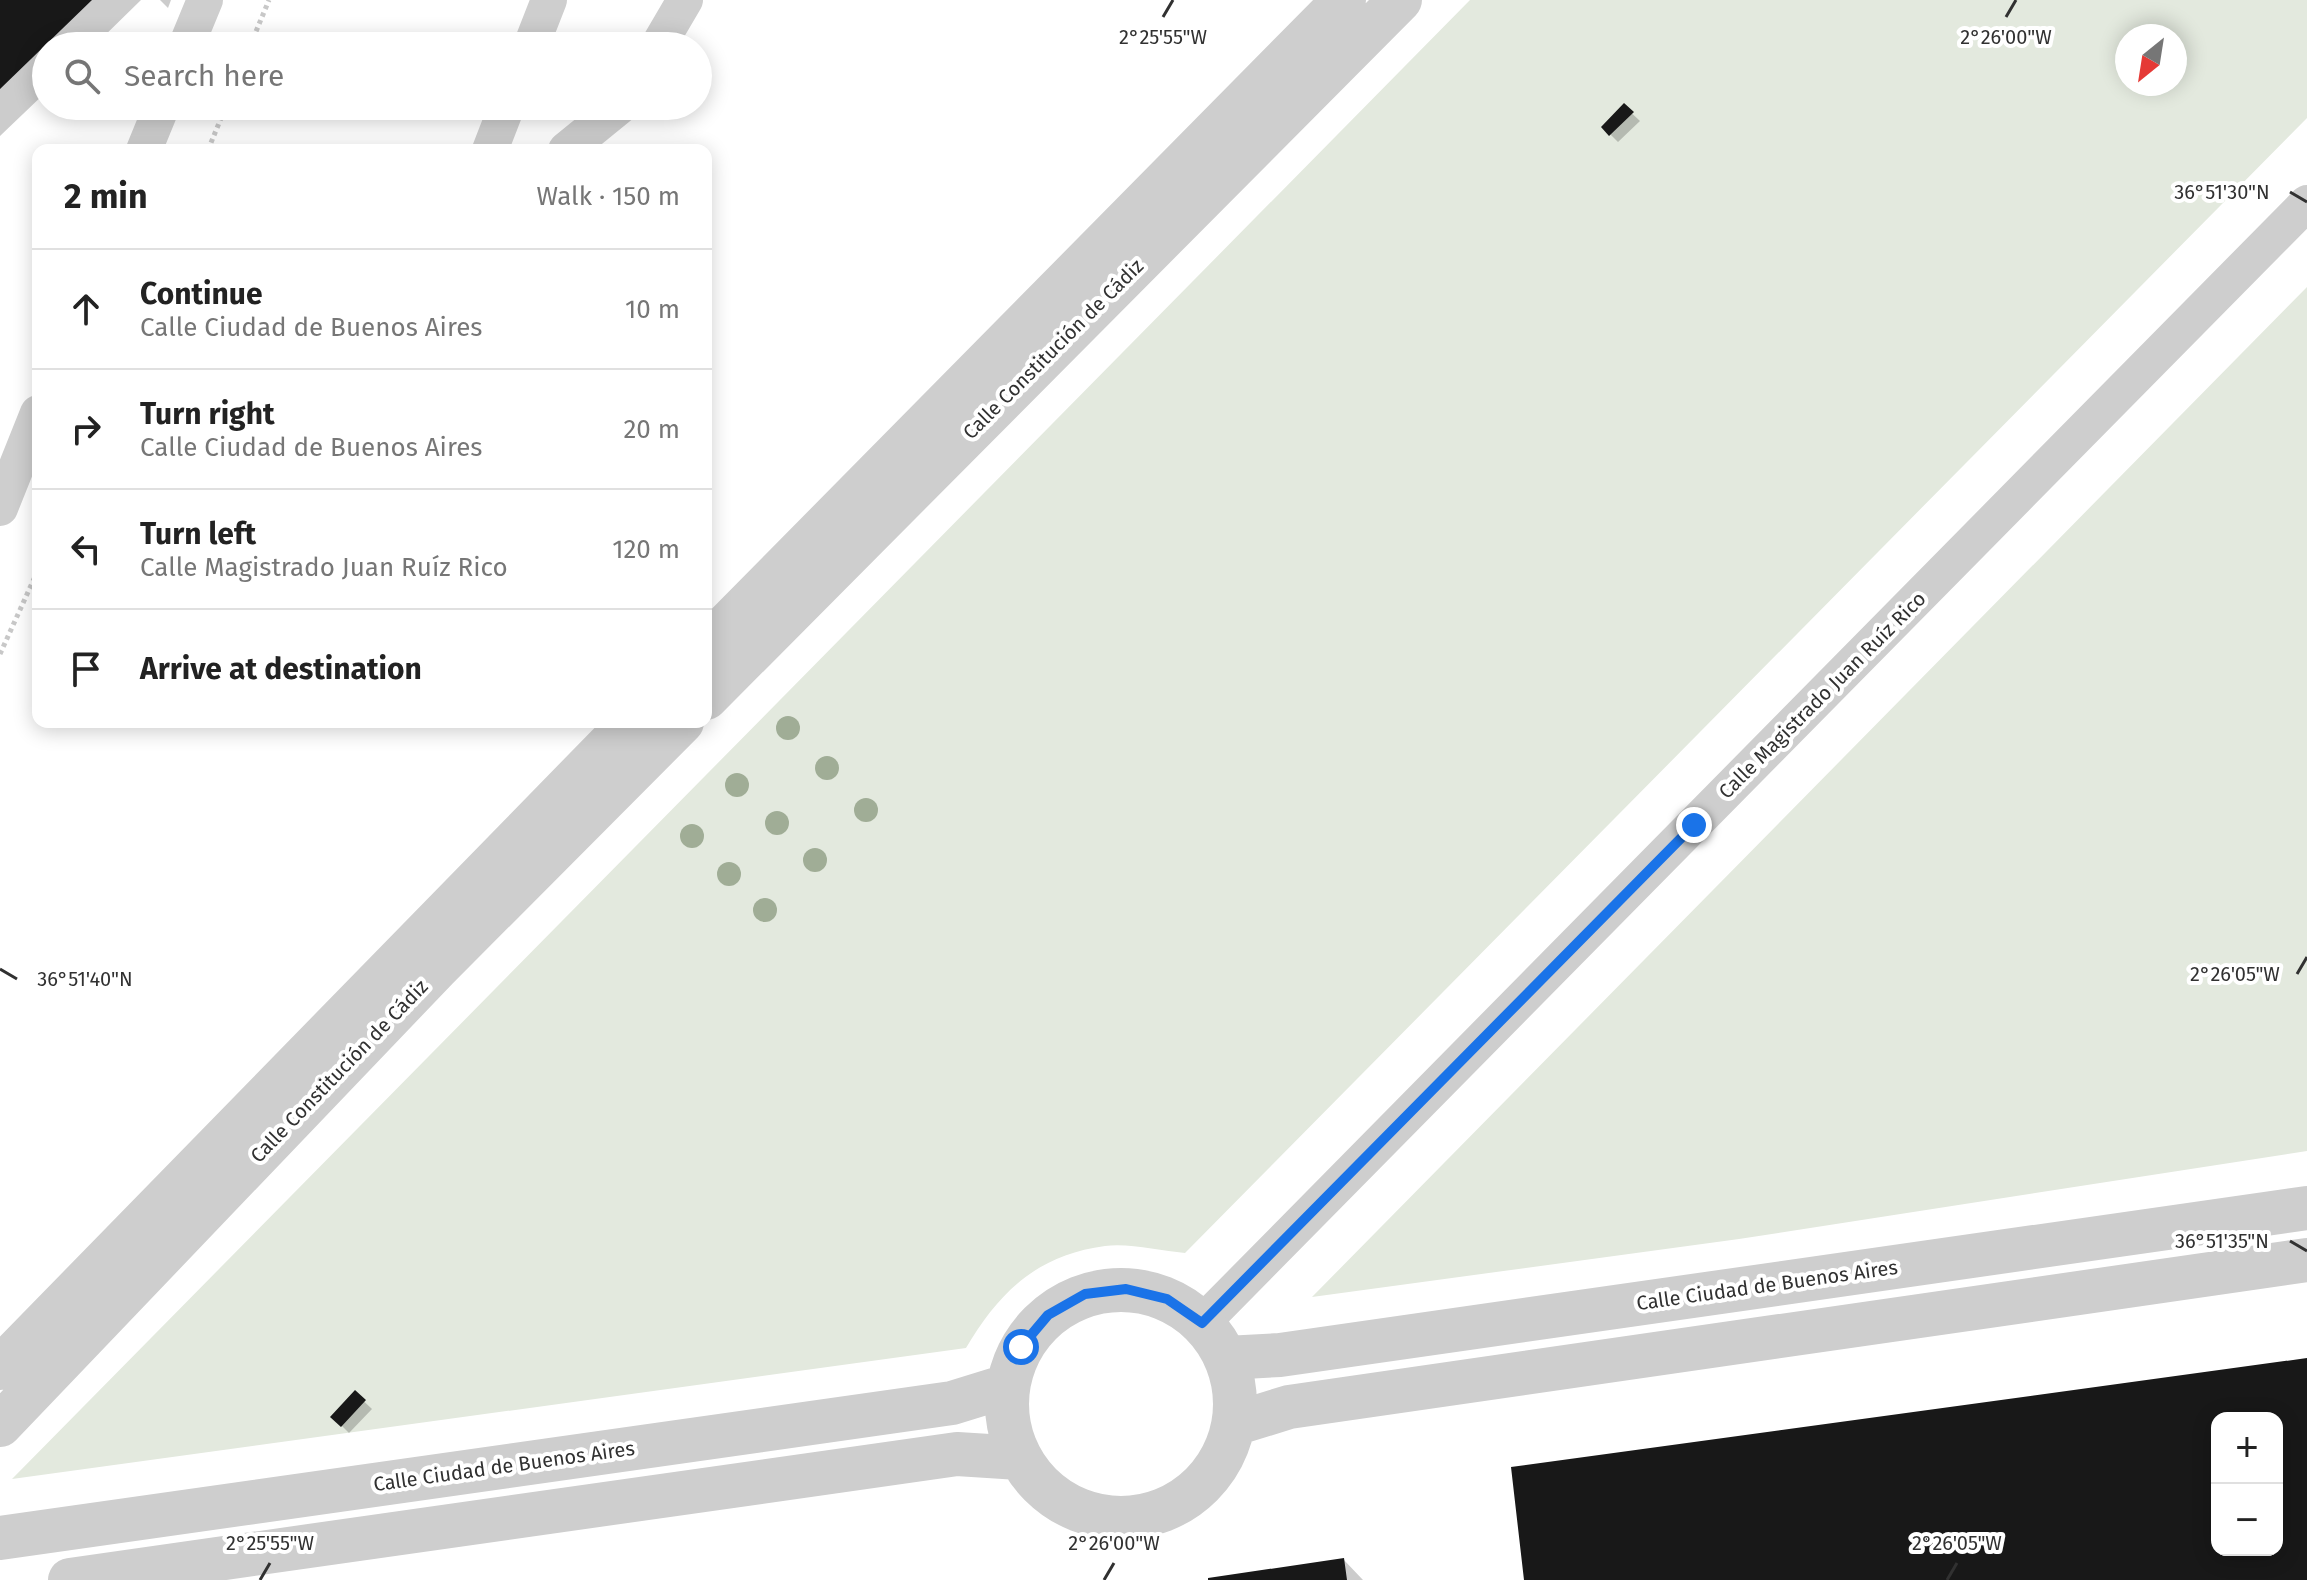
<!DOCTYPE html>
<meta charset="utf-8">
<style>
:root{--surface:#fff;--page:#f6f6f6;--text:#222;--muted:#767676;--line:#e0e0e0}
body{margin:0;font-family:"Fira Sans",sans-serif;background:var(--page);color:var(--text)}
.controls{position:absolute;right:24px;bottom:24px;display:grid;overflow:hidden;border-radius:16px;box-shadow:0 4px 20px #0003}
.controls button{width:72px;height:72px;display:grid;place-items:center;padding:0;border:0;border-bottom:2px solid var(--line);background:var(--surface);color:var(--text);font:40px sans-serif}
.compass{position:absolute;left:2115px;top:24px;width:72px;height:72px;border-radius:50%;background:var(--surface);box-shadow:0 4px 20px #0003;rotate:210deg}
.stop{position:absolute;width:24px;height:24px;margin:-18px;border:6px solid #1a73e8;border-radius:50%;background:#fff}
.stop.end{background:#1a73e8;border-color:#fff;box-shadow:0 2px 8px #0008}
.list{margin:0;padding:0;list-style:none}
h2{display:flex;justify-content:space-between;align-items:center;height:104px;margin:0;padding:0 32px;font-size:34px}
h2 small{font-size:26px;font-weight:400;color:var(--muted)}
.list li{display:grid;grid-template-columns:52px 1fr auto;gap:24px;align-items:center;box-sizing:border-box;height:120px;padding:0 32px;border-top:2px solid var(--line)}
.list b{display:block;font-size:30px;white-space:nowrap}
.list p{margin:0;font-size:26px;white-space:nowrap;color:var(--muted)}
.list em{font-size:26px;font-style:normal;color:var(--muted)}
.icon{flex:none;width:44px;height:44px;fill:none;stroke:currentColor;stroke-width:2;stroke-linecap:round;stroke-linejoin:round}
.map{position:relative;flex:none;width:2307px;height:1580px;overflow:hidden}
.search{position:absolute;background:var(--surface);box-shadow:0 4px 20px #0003;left:32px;top:32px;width:680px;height:88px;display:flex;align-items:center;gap:20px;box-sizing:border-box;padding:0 28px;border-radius:44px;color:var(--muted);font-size:30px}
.panel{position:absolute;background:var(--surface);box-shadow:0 4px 20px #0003;left:32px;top:144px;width:680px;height:584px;border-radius:16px}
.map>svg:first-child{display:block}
.green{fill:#e3e9de;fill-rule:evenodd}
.shadow{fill:#0003}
.building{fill:#181818;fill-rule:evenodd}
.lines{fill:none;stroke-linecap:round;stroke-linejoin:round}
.path{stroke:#c8c8c8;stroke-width:5;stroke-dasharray:4 4;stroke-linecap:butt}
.minor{stroke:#cecece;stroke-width:36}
.tertiary{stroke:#cecece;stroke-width:44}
.tree{fill:#a0ad96}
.route{stroke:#1a73e8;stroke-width:10}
.ticks{fill:none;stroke:#313131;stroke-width:3}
.labels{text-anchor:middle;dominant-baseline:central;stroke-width:8;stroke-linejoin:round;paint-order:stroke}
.street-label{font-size:20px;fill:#313131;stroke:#fff}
.ticks-label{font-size:20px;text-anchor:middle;fill:#313131;stroke:#fff;stroke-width:8;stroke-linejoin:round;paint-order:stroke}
</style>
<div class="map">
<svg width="2307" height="1580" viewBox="0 0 2307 1580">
<rect width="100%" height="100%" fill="#fff"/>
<!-- green -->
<path class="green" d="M1470 0H2307V118L1185 1253C1160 1251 1130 1243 1105 1246 1037 1255 999 1292 966 1348L12 1479ZM2127 36H2175V84H2127Z
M2307 287V1151L1739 1239 1312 1297Z"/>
<!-- shadow -->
<path class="shadow" d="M0 0H141L94 46H46V92L0 136Z
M160 0H171L168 8Z
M1624 106 1640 121 1618 142 1603 127Z
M355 1393 372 1409 349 1433 333 1417Z
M1344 1560 1363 1580H1209Z"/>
<!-- building -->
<path class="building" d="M0 0H92L0 89Z
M1624 103 1634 112 1609 136 1601 127Z
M2307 1358V1580H1524L1511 1467ZM2217 1418H2277V1550H2217Z
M355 1390 366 1400 341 1427 330 1417Z
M1344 1558 1347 1580H1208V1578Z"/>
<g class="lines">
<!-- path -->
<path class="path" d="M250 46 269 0
M208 150 226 106
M0 654 38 570"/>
<!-- minor -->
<path class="minor" d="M186 46 205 0
M531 46 549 0
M658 46 685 0
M144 150 162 106
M490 150 507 106
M566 150 620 106
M0 508 38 413
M1202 1323 2307 203"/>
<!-- tertiary -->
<path class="tertiary" d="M706 646 1344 0
M706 698 1400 0
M1007 1404a114 114 0 1 1 228 0a114 114 0 1 1-228 0Z
M1226 1358 1280 1355 2307 1208
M0 1368 631 722
M1234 1424 1289 1407 2307 1260
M0 1425 437 968 682 722
M0 1538 952 1403 1007 1386
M70 1580 957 1454 1020 1458"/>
</g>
<!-- trees -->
<g class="tree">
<circle cx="788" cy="728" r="12"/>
<circle cx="827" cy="768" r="12"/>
<circle cx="737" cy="785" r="12"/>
<circle cx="866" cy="810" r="12"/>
<circle cx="777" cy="823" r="12"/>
<circle cx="692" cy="836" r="12"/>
<circle cx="815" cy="860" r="12"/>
<circle cx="729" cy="874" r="12"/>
<circle cx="765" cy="910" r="12"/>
</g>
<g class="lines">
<!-- route -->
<path class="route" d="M1021 1347 1048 1315 1085 1294 1126 1289 1167 1299 1202 1323 1694 825"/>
</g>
<!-- ticks -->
<path class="ticks" d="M1163 17 1173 0M2006 17 2016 0M2290 192 2307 202M0 969 17 979M2297 974 2307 957M2290 1241 2307 1251M260 1580 270 1563M1104 1580 1114 1563M1947 1580 1957 1563"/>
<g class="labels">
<!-- street labels -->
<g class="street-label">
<text transform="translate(1053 349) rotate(-45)">Calle Constitución de Cádiz</text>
<text transform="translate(1822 695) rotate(-45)">Calle Magistrado Juan Ruíz Rico</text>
<text transform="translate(339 1071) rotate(-46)">Calle Constitución de Cádiz</text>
<text transform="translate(1767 1285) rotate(-8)">Calle Ciudad de Buenos Aires</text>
<text transform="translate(504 1466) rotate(-8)">Calle Ciudad de Buenos Aires</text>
</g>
</g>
<g class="ticks-label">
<text x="1163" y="44">2°25'55"W</text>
<text x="2006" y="44">2°26'00"W</text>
<text x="2222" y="199">36°51'30"N</text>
<text x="2235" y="981">2°26'05"W</text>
<text x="85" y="986">36°51'40"N</text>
<text x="2222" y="1248">36°51'35"N</text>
<text x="270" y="1550">2°25'55"W</text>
<text x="1114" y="1550">2°26'00"W</text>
<text x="1957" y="1550">2°26'05"W</text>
</g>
</svg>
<div class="controls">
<button>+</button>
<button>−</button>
</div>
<svg class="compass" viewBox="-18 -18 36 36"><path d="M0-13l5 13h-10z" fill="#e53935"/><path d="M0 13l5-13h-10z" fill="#767676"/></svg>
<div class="stop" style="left:1021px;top:1347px"></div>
<div class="stop end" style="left:1694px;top:825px"></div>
<div class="search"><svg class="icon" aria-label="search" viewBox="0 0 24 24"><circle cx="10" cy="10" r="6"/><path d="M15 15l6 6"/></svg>Search here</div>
<section class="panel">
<h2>2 min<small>Walk · 150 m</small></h2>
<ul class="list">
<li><svg class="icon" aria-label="ahead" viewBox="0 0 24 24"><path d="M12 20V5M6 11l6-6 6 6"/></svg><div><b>Continue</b><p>Calle Ciudad de Buenos Aires</p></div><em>10 m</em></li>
<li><svg class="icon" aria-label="right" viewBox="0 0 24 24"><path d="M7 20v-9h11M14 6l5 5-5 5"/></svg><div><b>Turn right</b><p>Calle Ciudad de Buenos Aires</p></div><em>20 m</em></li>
<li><svg class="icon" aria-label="left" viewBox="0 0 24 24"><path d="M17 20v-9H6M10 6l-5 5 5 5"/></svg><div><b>Turn left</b><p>Calle Magistrado Juan Ruíz Rico</p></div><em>120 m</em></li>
<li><svg class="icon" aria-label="arrive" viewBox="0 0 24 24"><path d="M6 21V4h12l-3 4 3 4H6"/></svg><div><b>Arrive at destination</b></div></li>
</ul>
</section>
</div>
